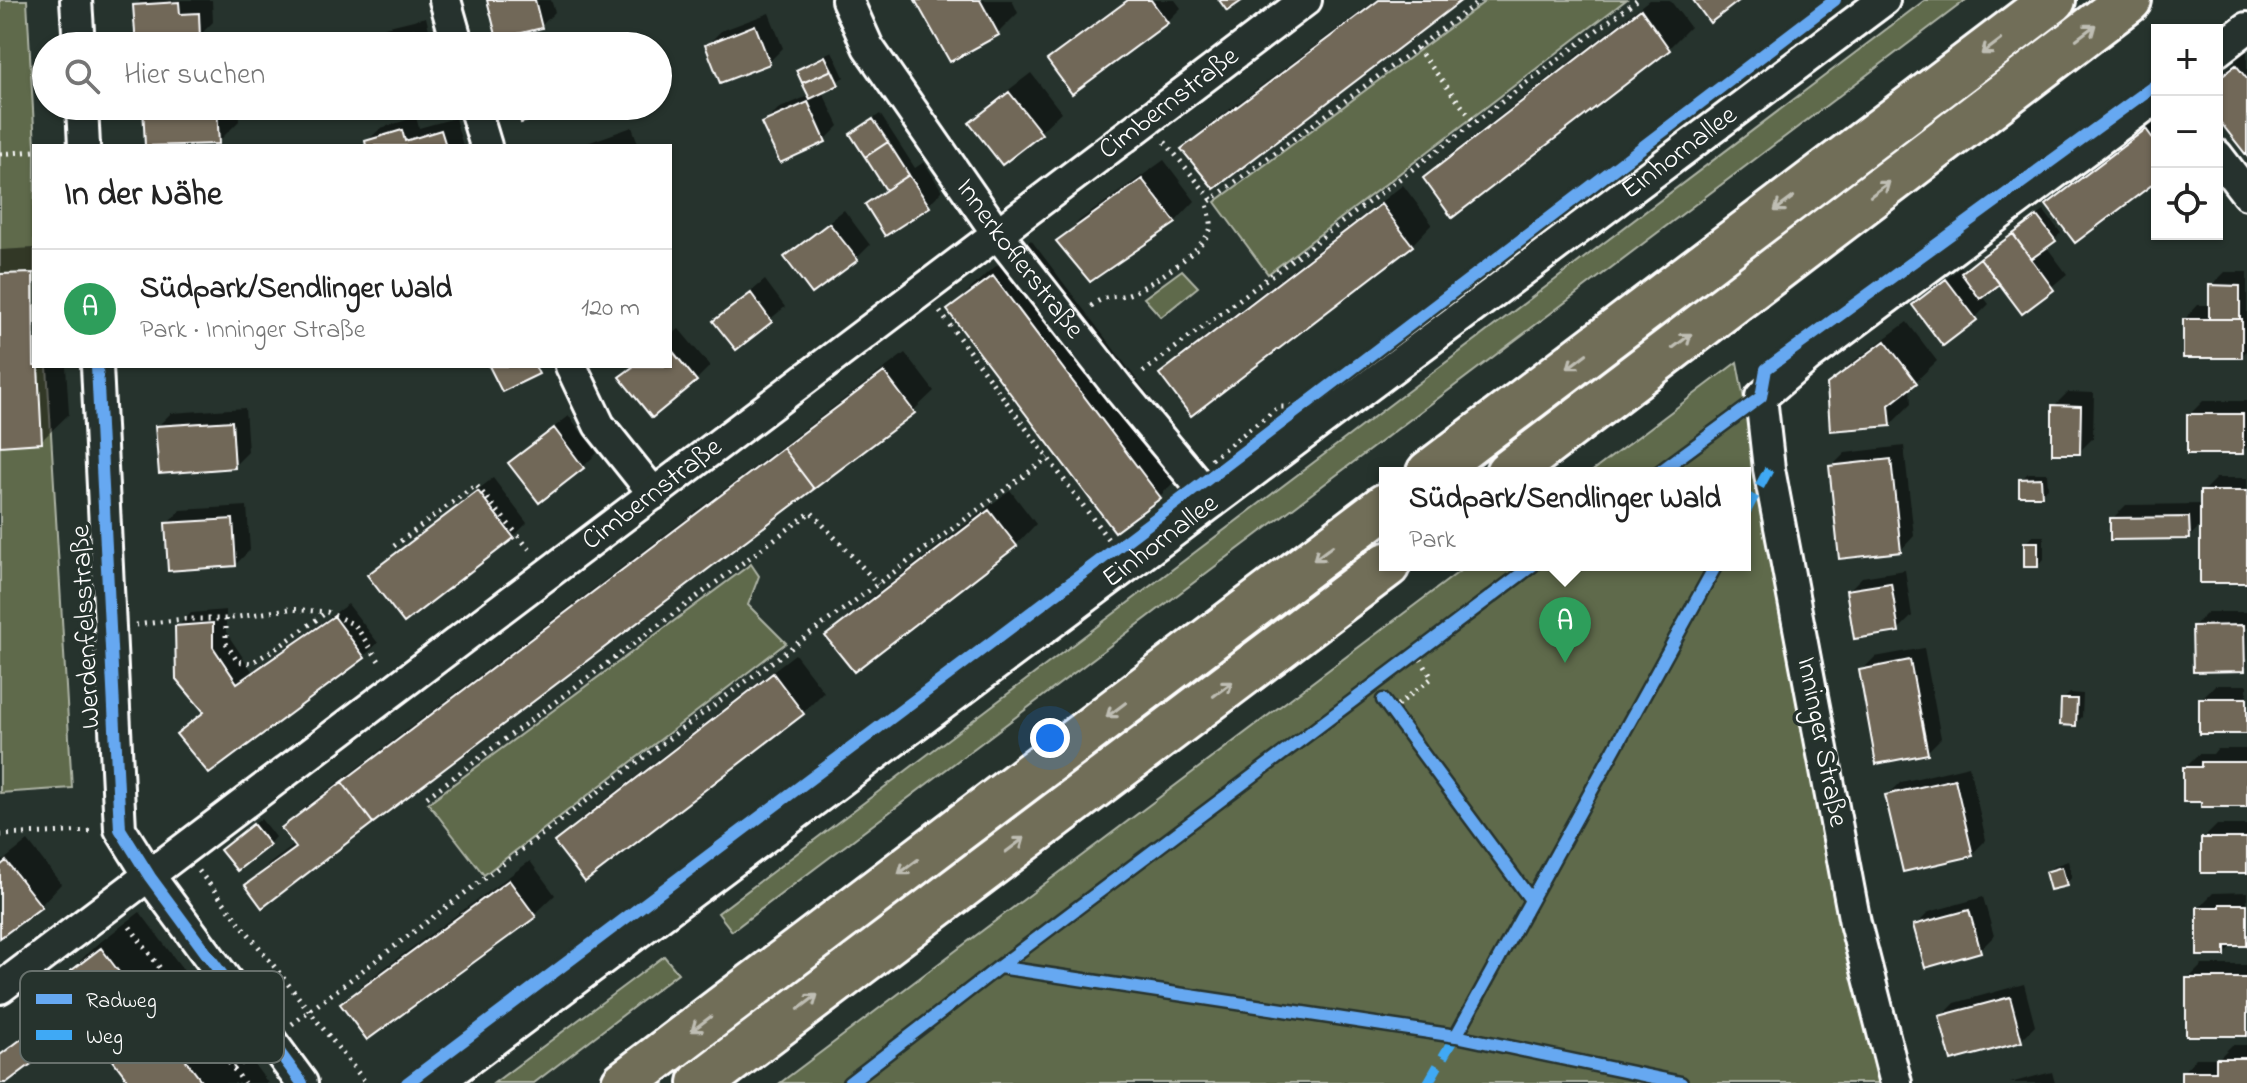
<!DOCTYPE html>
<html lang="de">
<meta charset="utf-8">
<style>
:root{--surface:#fff;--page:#f2f2f2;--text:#222;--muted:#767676;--line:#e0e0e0;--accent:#85585c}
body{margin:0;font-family:"Indie Flower",sans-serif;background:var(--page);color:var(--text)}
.controls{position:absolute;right:24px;top:24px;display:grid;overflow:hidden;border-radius:0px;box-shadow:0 2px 6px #0004}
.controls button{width:72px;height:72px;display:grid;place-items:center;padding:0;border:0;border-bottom:2px solid var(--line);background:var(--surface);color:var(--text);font:40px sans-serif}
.you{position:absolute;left:1050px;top:738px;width:28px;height:28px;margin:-20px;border:6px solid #fff;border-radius:50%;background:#1a73e8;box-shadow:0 0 0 12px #1a73e833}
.badge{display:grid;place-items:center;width:52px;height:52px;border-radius:50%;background:var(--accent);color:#fff;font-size:26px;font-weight:700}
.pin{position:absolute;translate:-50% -66px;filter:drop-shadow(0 2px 4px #0008)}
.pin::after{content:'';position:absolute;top:42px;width:28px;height:24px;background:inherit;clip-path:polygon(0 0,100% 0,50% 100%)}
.popup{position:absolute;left:1379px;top:467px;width:372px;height:104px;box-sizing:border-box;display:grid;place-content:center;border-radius:0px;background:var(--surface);filter:drop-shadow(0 2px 6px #0005);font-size:26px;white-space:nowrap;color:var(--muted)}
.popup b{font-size:30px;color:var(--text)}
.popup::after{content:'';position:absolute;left:50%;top:100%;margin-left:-16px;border:16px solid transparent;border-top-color:var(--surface)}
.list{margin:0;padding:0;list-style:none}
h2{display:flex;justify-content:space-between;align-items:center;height:104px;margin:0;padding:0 32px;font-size:34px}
h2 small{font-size:26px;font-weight:400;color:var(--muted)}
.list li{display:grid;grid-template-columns:52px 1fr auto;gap:24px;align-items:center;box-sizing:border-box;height:120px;padding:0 32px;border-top:2px solid var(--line)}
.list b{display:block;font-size:30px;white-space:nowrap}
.list p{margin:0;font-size:26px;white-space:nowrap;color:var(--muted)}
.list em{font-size:26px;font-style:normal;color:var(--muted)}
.icon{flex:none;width:44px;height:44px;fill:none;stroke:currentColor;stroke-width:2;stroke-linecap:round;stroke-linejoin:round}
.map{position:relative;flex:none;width:2247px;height:1083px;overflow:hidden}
.search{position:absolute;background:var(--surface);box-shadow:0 2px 6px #0004;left:32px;top:32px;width:640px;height:88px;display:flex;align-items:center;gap:20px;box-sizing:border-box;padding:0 28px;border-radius:44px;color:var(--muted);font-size:30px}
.panel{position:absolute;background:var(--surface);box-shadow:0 2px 6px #0004;left:32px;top:144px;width:640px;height:224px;border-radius:0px}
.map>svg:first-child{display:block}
.green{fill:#5e6a4c;stroke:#aeb4a6;stroke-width:2}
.shadow{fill:#0007}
.building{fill:#716859;stroke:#fff;stroke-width:2}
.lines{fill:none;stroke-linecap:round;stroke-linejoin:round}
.street-casing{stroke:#fff;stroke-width:36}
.highway-casing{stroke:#fff;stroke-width:50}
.path{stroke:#fff;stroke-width:5;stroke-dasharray:2 6;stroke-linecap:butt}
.street{stroke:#26332d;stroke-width:30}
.highway{stroke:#716e59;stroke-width:44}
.quiet{stroke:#3fa9f5;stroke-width:10;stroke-dasharray:20 10;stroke-linecap:butt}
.cycleway-casing{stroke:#26332d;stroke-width:17}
.cycleway{stroke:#66a8f1;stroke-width:12}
.oneway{stroke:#bfbeb4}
.labels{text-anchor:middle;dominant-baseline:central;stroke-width:7;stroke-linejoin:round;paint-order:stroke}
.street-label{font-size:28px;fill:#fff;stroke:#26332d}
.key{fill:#26332d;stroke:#67706c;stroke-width:2}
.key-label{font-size:22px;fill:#fff}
</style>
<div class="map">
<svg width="2247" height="1083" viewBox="0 0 2247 1083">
<rect width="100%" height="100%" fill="#26332d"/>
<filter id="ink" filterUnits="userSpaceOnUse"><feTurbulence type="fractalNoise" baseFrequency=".0125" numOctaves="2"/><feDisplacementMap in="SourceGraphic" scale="16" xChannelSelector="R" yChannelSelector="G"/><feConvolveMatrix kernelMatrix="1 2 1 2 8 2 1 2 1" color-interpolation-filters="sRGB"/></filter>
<g filter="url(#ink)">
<!-- green -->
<path class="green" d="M0 0H27L35 146 34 366H47L72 788 0 793Z
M1487 0H1626L1268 274 1215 202Z
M1925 0H1966L732 931 718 913Z
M1182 270 1198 287 1161 317 1144 298Z
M1737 362 1849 964 1881 1083H780L1468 565H1745V473H1590Z
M751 564 759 576 748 605 786 643 484 875 428 803Z
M664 956 678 973 534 1083H494Z"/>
<!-- shadow -->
<path class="shadow" d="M141 0H212L213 22 199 36H189L181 44 138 46 136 5Z
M489 0H551L555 12 541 26Z
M918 0H1012L1018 13 998 33Z
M1126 0H1175L1181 8 1167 22 1073 91 1050 60 1063 46Z
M1376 0H1459L1184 149 1205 128Z
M1649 0H1670L1690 27 1669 48 1452 215 1425 179 1446 158Z
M769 13 783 48 769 62 707 45 721 31Z
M426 17 433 46H372L371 41 385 27Z
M2247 50V153L2217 115V78Z
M832 51 844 77 822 91 839 126 825 140 764 123 778 109 810 95 798 70 805 64Z
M1031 73 1061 112 1040 132 972 123 993 102Z
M145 106H238L239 121 218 142Z
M880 114 915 168 924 162 942 191 928 205H867L887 187 859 128Z
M416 117 419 128 455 118 463 146H368L367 141 381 128Z
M2157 120V178L2049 205 2063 192Z
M632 127 639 146H579Z
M1164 160 1195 201 1175 222 1059 241 1080 220Z
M1403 185 1432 224 1412 245 1162 375 1182 354Z
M844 210 870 245 856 259 787 257 801 243Z
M2044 211 2061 233 2046 246 2067 274 2022 311 2000 281 1982 295 1989 304 1975 318 1914 305 1961 267 1964 272 1997 245Z
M1031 240 1197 459 1160 496 1116 529 949 310 987 273Z
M34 248V366H66L69 414 41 441 0 444V250Z
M2225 272H2247V351L2241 356 2185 319 2198 305H2211V286Z
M765 280 785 307 736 347 716 321Z
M1907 322 1937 361 1910 387 1911 404 1891 424 1829 385 1850 364Z
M679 329 710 366 696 380 622 378 633 366H670V336Z
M905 353 934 391 913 411 248 885 269 864 296 844 283 828 304 808Z
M2068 392 2094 393 2093 438 2079 452 2054 406Z
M2203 401H2247V447L2243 452 2189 415Z
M245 408 248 452 234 466 157 427 171 413Z
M569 416 597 453 583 467 539 500 511 463 525 449Z
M1904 446 1914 536 1901 550 1831 467 1845 453Z
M2028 473H2047L2048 488 2041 494 2021 480Z
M493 478 527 523 513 537 370 575 384 562Z
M2216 478H2247V580L2202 524 2189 537 2112 519 2126 505 2202 504V492Z
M1010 490 1036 524 1016 545 828 636 849 615Z
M247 506 250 550 236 564 167 524 181 510Z
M2033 536H2044V559L2038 565 2026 542Z
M1905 570 1912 616 1898 630 1848 591 1862 577Z
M348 604 378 643 364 656 178 734 205 710 177 627 191 613 226 610V632L252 671Z
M2208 612H2247V667L2244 669 2194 626Z
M1924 648 1941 738 1927 752 1861 671 1875 657Z
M795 654 824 692 803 713 557 842 578 821Z
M2215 685H2247V732L2201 699Z
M2070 693 2083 694 2082 717 2075 724 2063 700Z
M2217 749H2247V805L2185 768 2199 754H2213Z
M1969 766 1986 840 1972 854 1887 796 1901 782Z
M261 819 275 837 269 844 229 843Z
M2217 825H2247V871L2203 839Z
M28 841 61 884 41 905 0 936V863Z
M530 861 555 895 534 915 343 1004 364 983Z
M2068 861 2072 877 2066 884 2047 872 2054 866Z
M2247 892V944H2234L2225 954 2199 907 2213 893Z
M1983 897 1994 936 1980 950 1915 926 1929 912Z
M140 912 268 1083H133L58 983 95 946Z
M2202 965H2247V1034L2188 979Z
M2024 984 2035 1026 2021 1040 1941 1017 1955 1003Z
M63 1009 76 1026 0 1083V1056Z
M2232 1045H2247V1083H2183V1072L2196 1058H2219Z
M2052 1072 2055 1083H2010Z"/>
<!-- building -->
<path class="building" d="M487 0H535L542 28 497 39Z
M915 0H980L999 35 950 62Z
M1128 0H1151L1168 23 1072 94 1047 60Z
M1219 0H1243L1227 11Z
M1379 0H1462L1214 189 1181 149Z
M1693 0H1740L1710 23Z
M179 2 180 14 199 13 200 38 181 39 182 46H136L133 5Z
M1641 9 1670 50 1452 218 1423 178Z
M755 25 770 64 720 83 705 45Z
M413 30 416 46H370L368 41Z
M825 56 832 70 802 83 796 70Z
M2236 65 2247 79V156L2217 118V79Z
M832 70 839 85 810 99 802 83Z
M1009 92 1042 134 1002 165 969 123Z
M808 102 826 142 780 163 761 123Z
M143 106H217L219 144 145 146Z
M516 106H557L559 112 521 123Z
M873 119 888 142 865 157 850 134Z
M2146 129 2157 144V181L2075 243 2046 205Z
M402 130 405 141 441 130 446 146H366L365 141Z
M888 142 909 175 886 190 865 157Z
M909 175 930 207 885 236 865 204Z
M1142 179 1176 223 1090 282 1056 241Z
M1381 204 1413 246 1191 416 1159 374Z
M2037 216 2056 241 2031 259 2013 234Z
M829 223 858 260 812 294 784 257Z
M2013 234 2054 290 2022 314 1980 258Z
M1980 258 2000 284 1980 299 1961 273Z
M33 273 34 366H38L42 443 0 446V274Z
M993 276 1161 498 1115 532 947 310Z
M1946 279 1977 320 1943 346 1912 305Z
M2209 285 2240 286V319H2209Z
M751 293 772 322 736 350 713 321Z
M2183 319H2242V358H2183Z
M1885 341 1917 383 1889 405 1891 426 1830 431 1827 384Z
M670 348 697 381 652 418 619 377 634 366H670Z
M489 366H535L539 374 502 392Z
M884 372 915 413 814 489 783 448Z
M2052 405 2081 406 2080 454H2052Z
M2187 414H2243V454H2187Z
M232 421 235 468 159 474 155 426Z
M554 428 584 468 539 503 508 463Z
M783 448 814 489 373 823 342 782Z
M1891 459 1901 552 1839 559 1829 466Z
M2041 478 2042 496H2019V479Z
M478 491 514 538 404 623 367 575Z
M2200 491H2247V583H2200Z
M989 510 1017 546 854 672 825 636Z
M2189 517 2190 539 2110 540V518Z
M233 519 236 566 168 571 165 523Z
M2024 542H2038V567H2024Z
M1891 583 1899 632 1854 639 1846 590Z
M334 616 365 658 209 774 176 734 204 712 176 679 175 626 213 623V647L237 683Z
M2244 625 2245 671 2193 672 2192 626Z
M1910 660 1928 754 1876 764 1859 670Z
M773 673 804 714 585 882 554 842Z
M2199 698H2247V734H2199Z
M2061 699H2077L2076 726 2060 725Z
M2201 762H2247V807H2201V802H2183V767H2201Z
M1955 779 1973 856 1903 872 1885 795Z
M342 782 373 823 262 908 245 885 296 848 281 828Z
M253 824 270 845 237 871 220 850Z
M2201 838H2247V873H2201Z
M6 861 42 907 0 938V866Z
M2062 867 2067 886 2050 890 2045 872Z
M509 880 536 917 367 1040 340 1004Z
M2220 904H2247V946H2225V956H2197V907H2220Z
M1969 910 1981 952 1925 968 1913 925Z
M101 948 131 988 203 1083H130L55 983Z
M2186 978H2247V1036H2186Z
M2010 997 2022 1042 1951 1061 1939 1016Z
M55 1014 71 1034 6 1083H0V1055Z
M2216 1058H2247V1083H2181V1071H2216Z"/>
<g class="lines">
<defs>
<g id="street">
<path d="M76 0 79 46"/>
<path d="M445 0 458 46"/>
<path id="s1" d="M847 0 868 47 997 233 1120 390 1213 502"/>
<path d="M2217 51 2247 28"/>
<path d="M82 106 84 146"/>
<path d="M474 106 486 146"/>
<path d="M2217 155 2247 194"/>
<path d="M97 366 120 829 150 877 302 1083"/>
<path d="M571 366 599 425 654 494"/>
<path id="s2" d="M0 988 1306 0"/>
<path id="s3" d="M437 1083 1884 0"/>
<path d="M1896 1083 1855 923 1769 469 1761 397 1808 357 2157 97"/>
</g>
<path id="highway" d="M1429 473 2053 0
M1508 473 2129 0
M624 1083 1385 506
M701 1083 1387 565"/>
</defs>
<!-- street casing -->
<use href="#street" class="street-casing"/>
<!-- highway casing -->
<use href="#highway" class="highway-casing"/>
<!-- path -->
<path class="path" d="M1417 48 1475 123
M1165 142 1212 200
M0 154 34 151
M1091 306C1109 292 1114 300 1131 293 1151 285 1206 249 1211 227 1212 221 1208 210 1207 203L1481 0
M940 312 1110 542
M1143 372 1637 0
M1211 459 1279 407H1292
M394 546 476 485 530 550
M226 619V643L237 661 251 663 280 646 327 612
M136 625 184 619H226L289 609 327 612 355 625 381 664
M1391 710 1432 678 1416 651
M427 797 811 512 878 584
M0 835 91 831
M199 871 366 1083
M130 927 244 1083
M292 1024 664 742 1048 458
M234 1069 249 1057"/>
<!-- street -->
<use href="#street" class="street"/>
<!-- highway -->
<use href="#highway" class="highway"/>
<!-- quiet -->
<path class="quiet" d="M1745 513 1769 469
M1428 1083 1458 1031"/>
<defs>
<path id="cycleway" d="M97 366 120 829 150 877 302 1083
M1658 473 1761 397 1766 369 2154 86 2157 87
M1383 700 1531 900
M999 967 1456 1036 1681 1083
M1456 1036 1716 565
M407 1083 1200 485 1835 0
M849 1083 999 967 1533 565"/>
</defs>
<!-- cycleway casing -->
<use href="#cycleway" class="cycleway-casing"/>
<!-- cycleway -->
<use href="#cycleway" class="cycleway"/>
</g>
<!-- one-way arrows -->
<defs><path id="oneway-shaft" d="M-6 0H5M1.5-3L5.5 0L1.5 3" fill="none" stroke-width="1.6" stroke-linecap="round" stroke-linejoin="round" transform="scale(2)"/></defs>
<g class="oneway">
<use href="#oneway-shaft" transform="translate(2086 32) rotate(-37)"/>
<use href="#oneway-shaft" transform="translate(1991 47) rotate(143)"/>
<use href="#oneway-shaft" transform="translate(1880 189) rotate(-37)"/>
<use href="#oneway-shaft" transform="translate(1784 204) rotate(143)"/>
<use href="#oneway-shaft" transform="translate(1682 341) rotate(-37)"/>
<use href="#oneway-shaft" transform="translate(1577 361) rotate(143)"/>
<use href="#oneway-shaft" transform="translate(1323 553) rotate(143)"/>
<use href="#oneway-shaft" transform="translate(1223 689) rotate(-37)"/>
<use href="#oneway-shaft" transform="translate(1116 710) rotate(143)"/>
<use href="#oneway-shaft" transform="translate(1015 845) rotate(-37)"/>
<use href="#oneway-shaft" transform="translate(908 867) rotate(143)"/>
<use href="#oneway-shaft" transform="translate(808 1002) rotate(-37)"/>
<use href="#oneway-shaft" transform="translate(701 1024) rotate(143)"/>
</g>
</g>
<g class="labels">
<!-- street labels -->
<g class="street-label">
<text stroke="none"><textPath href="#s2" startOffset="1466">Cimbernstraße</textPath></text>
<text stroke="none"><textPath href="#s3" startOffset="1552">Einhornallee</textPath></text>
<text stroke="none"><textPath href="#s1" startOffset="312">Innerkoflerstraße</textPath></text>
<text stroke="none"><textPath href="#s2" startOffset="818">Cimbernstraße</textPath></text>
<text stroke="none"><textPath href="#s3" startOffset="904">Einhornallee</textPath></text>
<text transform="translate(87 627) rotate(-93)">Werdenfelsstraße</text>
<text transform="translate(1821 742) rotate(79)">Inninger Straße</text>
</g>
</g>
<!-- legend -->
<rect x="20" y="971" width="264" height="92" rx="12" class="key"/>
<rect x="36" y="994" width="36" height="10" fill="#66a8f1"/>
<rect x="36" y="1030" width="36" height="10" fill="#3fa9f5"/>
<g class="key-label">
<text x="86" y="1007">Radweg</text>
<text x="86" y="1043">Weg</text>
</g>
</svg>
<div class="controls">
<button>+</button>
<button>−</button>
<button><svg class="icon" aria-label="locate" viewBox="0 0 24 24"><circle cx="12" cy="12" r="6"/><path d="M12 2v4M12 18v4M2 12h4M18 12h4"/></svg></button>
</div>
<div class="you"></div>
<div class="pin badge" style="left:1565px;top:663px;background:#2e9e5b">A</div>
<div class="popup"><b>Südpark/Sendlinger Wald</b>Park</div>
<div class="search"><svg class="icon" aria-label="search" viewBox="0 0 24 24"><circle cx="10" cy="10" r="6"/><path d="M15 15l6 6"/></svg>Hier suchen</div>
<section class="panel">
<h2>In der Nähe<small></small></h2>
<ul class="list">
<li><span class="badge" style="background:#2e9e5b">A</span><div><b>Südpark/Sendlinger Wald</b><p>Park · Inninger Straße</p></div><em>120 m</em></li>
</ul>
</section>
</div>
